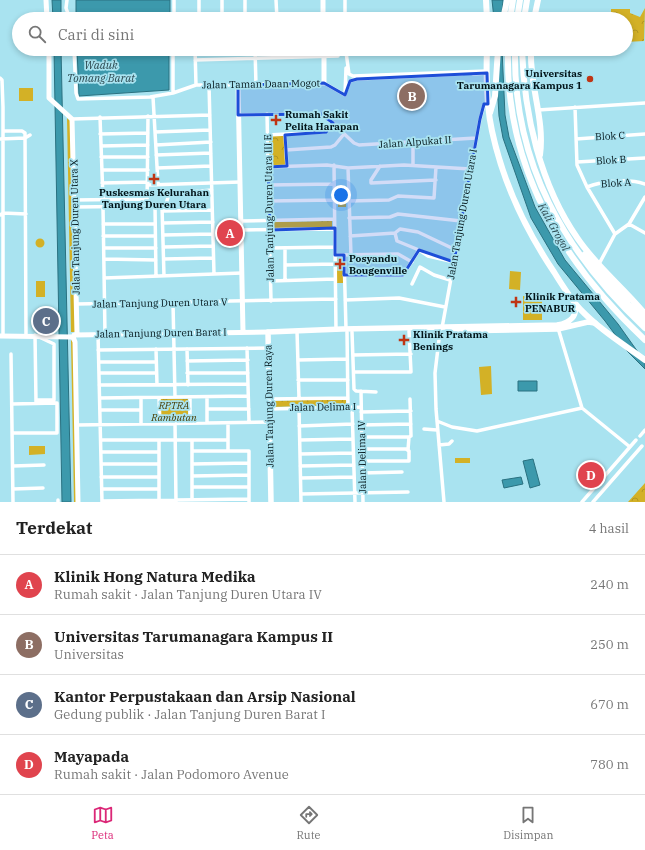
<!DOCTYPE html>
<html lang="id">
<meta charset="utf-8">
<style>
:root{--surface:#fff;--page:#f6f6f6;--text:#222;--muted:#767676;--line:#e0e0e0;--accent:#db2777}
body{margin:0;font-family:"IBM Plex Serif",serif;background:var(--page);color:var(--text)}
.you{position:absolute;left:341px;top:195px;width:14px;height:14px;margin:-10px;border:3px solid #fff;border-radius:50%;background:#1a73e8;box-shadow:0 0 0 6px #1a73e833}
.badge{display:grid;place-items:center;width:26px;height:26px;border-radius:50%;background:var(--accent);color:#fff;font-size:13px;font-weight:700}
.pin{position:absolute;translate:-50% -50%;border:2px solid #fff;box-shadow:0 1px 4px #0006}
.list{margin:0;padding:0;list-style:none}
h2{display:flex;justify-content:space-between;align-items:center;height:52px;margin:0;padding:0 16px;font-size:17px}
h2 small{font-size:13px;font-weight:400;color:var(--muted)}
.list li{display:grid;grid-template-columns:26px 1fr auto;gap:12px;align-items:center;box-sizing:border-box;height:60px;padding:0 16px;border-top:1px solid var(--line)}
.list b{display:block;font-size:15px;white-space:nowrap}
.list p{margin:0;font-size:13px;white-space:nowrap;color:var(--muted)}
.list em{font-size:13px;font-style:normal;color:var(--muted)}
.icon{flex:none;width:22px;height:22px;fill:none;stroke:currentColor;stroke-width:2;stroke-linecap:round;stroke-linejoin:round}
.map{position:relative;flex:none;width:645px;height:502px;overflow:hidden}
.search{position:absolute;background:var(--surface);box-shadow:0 2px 6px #0003;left:12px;right:12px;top:12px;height:44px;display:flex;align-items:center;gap:10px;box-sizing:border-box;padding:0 14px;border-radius:22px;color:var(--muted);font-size:15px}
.sheet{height:292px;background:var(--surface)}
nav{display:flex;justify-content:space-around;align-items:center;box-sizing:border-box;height:56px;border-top:1px solid var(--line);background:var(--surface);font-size:11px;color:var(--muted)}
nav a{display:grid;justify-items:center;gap:2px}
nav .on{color:var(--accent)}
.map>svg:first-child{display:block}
.green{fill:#d3b126}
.park{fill:url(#park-crowns)}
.water{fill:#3c99ac;stroke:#2a7180}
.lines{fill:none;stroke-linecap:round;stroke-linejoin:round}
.street{stroke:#fff;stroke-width:3.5}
.secondary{stroke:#fff;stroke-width:5}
.primary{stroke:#fff;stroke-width:5.5}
.highway{stroke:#fff;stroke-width:6}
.marked{fill:#1d4ed8;fill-opacity:0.2;stroke:#1d4ed8;stroke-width:3;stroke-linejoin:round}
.poi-dot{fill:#bf3514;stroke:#a9e3f0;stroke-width:1.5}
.labels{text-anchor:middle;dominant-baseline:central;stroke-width:3.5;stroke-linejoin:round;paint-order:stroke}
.poi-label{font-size:10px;font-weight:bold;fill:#001318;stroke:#a9e3f0;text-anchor:start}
.street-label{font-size:10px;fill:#001318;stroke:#a9e3f0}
.park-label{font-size:10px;font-style:italic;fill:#483b01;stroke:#a9e3f0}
.water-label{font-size:11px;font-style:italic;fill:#2b474e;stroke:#a9e3f0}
</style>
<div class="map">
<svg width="645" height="502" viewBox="0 0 645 502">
<defs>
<pattern id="park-crowns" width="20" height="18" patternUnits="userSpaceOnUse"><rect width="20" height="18" fill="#d3b126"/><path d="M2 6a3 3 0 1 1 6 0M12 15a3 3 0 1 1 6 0" fill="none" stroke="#b39721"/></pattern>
</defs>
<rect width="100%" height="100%" fill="#a9e3f0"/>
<!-- green -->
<path class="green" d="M19 88H33V101H19Z
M67 118 71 122 76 332H71Z
M338 193H346V207H338Z
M35.5 243a4.5 4.5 0 1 1 9 0a4.5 4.5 0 1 1-9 0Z
M510 271 521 272 520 290 509 289Z
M36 281H45V297H36Z
M523 296 542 297V320H523Z
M71 340 74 342 77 502H74Z
M491 366 492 394 481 395 479 367Z
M29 446H45V454L29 455Z
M455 458H470V463H455Z"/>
<!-- park -->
<path class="park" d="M645 8 644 41 626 42V19H611V9H630V13L640 17Z
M269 136H284L285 165H269Z
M332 221V227L274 228 273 222Z
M337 258H345V283H337Z
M160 399H188V422H160Z
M346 399V405L270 407V401Z
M645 483V502H628Z"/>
<!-- water -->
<path class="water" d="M52 0H61V19H53Z
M76 0H170V19H76Z
M492 0H503L502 14 494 19Z
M54 49H61L71 502H62Z
M77 49H169V90L79 96Z
M495 49H502L505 115 509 137 535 207 565 260 618 324 645 362V369L628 352 605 321 558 264 531 218 503 138 499 116Z
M518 381H537V391H518Z
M533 459 540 485 530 488 523 461Z
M521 477 523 484 504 488 502 480Z"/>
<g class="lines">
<!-- street -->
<path class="street" d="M67 0 66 8 70 19
M199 0V19
M222 0V19
M245 0V19
M276 0 277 19
M345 0V19
M174 19V0
M74 49 76 93 78 99 150 97 173 93 196 85H238
M173 49V93
M195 49 196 85
M255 49 256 85
M346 52 349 74 353 76 487 71
M195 60 338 56
M473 74 487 73
M0 78 2 80 3 107V336
M324 83 345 95 346 68
M209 85 214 274
M346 91 350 81 357 79 462 74
M153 97 158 184
M575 107 577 165 587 187 615 234
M538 110 645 103
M267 114 271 301
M238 115 320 114 327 118 354 143 359 145 476 138
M100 117 103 199
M72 119 210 115
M3 131H22L25 133 26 335
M155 132 210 130
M100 134 148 133
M268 135 323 132 328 130 333 123
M285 135 287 166
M0 139 25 138 30 135
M576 139 645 134
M156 145 211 142
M101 146 148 145
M286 150 331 147 335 145 344 134
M156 155 211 153
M101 157H148
M577 162 645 158
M334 165 336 330
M413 165V142
M380 166 371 180V183L436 180
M268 167 327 165 348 168 404 165 470 169
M157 168 211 166
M348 168 351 255
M102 170H148
M102 183 148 182
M148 185 240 182
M269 185 334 184
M587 187C603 181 628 178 645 184
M75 200 147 199
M269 201 334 200
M349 201 389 200 398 196 434 198 436 167
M147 206 148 116
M155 206 156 276
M162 206 164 276
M162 206 166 204 169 194 212 190
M75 207 162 206
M103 207 105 334
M163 211 212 210
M0 215 3 213 26 214
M349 218 390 217 398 214 461 221
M241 221 334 219
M163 223 213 222
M103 224H155
M629 224 645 233
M241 230 335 229
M395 233 397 241 419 250 428 256 454 262
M395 233 400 229 418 232 456 250
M163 235 213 234
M103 236H155
M350 236 395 233
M163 247 213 246
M104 248H156
M270 248 335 247
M285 248V280
M335 255 398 254 412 262
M344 255 346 329
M104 259 156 260
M164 259 213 258
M599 264 615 234 629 224 645 197
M285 265 335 264
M344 275H403L419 250
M104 278 242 273
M271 281 335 279
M412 284 420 267 434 275 450 280
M345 300 399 298 445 307
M173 303 175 397
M77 304 336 299
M442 328 480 119 484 105 488 104
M558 328 582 408 630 447
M297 331 299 398
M440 331 435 373 436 409 444 502
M347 332 348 407
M352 332 354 389 356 391 376 392
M98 334 102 502
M35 335 36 402
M247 348 249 422
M156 349 157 385
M187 349 188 385
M98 350 268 348
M11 354 13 502
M353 355 411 354
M298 360 347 359
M187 361 248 360
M99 362H156
M354 372H411L409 331
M99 373H156
M187 373H248
M298 380H348
M99 385 248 384
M361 391 363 502
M190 397V423
M100 398 248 396
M141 398V424
M159 398 160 424
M269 399 348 398
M36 400H54V344L39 337
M12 404 57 403V433H13
M352 407 355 502
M299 408 301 502
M207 409H249
M269 409 361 407
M100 410H141
M361 412 411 411
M437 421 452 427 477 431 582 408
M175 423 176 502
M207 423V397
M228 423V451
M77 425 269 422
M361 425 411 424
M299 426 353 424
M424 429 437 430
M640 436 645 430
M362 437H409
M409 437 411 436 410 399
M101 440H228
M192 440V500
M300 440 353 439
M439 445 449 444 452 441
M362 449H406L409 451V461H362
M408 450 409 437
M192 451H249V502
M101 452H159
M300 454 353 453
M101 464H159
M192 464 249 463
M13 466 44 465
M300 466 354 465
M362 473 402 472
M192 476 249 475
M101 477H159
M301 478 354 477
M192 487H249
M13 489 43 488
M102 489H159
M301 494 408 492
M58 500V502
M159 500V440
M102 501 249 499
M582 502 636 440
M593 502 642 446"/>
<!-- secondary -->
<path class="secondary" d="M46 0 47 19
M323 0V19
M49 49V98L72 119 77 334
M243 332 238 85 324 83V49
M74 335 268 332
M0 336 73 337 75 342 78 502"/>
<!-- primary -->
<path class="primary" d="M451 331 558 329 588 322 595 323
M271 502 268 332 342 329 557 325C570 323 579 316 574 302"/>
<!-- highway -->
<path class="highway" d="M486 0 487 19
M494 19 503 17 518 19
M503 19 507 0
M510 19 513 0
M517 19 520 0
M524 19 527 0
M534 19 538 0
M487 49C486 76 486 104 492 131 503 182 525 229 554 272 562 285 570 298 580 309 599 329 623 344 645 360
M508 49C505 167 561 261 645 340
M515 49C513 163 564 252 645 328
M522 49C524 114 540 185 578 239 597 267 624 288 645 314
M531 49C529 85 545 119 540 155
M490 113 495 96 498 49
M585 254 628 304 645 321"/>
</g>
<!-- marked area -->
<path class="marked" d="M487 73 488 104H484L480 119 454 262 419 250 403 275H344V255H335V228L270 230 268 167 287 166 285 135 326 132 333 123 321 114 238 115V85L324 83 345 95 350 81 357 79Z"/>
<!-- markers -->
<g class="poi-dot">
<circle cx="590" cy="79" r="4"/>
<path d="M274 114h4v4h4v4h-4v4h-4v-4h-4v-4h4z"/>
<path d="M152 173h4v4h4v4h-4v4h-4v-4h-4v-4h4z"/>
<path d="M338 258h4v4h4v4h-4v4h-4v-4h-4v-4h4z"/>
<path d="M514 296h4v4h4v4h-4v4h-4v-4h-4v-4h4z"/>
<path d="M402 334h4v4h4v4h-4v4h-4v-4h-4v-4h4z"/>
</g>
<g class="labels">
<!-- poi labels -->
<g class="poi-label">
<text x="582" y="73" text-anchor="end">Universitas<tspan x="582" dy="12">Tarumanagara Kampus 1</tspan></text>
<text x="285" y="114">Rumah Sakit<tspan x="285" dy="12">Pelita Harapan</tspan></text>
<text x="154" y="192" text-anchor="middle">Puskesmas Kelurahan<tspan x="154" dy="12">Tanjung Duren Utara</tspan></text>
<text x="349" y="258">Posyandu<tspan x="349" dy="12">Bougenville</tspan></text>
<text x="525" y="296">Klinik Pratama<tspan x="525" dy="12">PENABUR</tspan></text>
<text x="413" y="334">Klinik Pratama<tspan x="413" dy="12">Benings</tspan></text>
</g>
<!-- street labels -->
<g class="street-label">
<text transform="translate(261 84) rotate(-1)">Jalan Taman Daan Mogot</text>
<text transform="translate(610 136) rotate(-3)">Blok C</text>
<text transform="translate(415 142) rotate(-4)">Jalan Alpukat II</text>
<text transform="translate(611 160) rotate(-4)">Blok B</text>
<text transform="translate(616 183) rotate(-4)">Blok A</text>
<text transform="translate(269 208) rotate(-91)">Jalan Tanjung Duren Utara III E</text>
<text transform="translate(462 214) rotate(-80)">Jalan Tanjung Duren Utara I</text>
<text transform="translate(75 227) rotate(-91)">Jalan Tanjung Duren Utara X</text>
<text transform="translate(160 303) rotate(-1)">Jalan Tanjung Duren Utara V</text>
<text transform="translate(161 333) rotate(-1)">Jalan Tanjung Duren Barat I</text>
<text transform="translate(269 406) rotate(-91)">Jalan Tanjung Duren Raya</text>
<text transform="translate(323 407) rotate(-1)">Jalan Delima I</text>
<text transform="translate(362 457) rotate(-91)">Jalan Delima IV</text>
</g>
<!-- park labels -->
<g class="park-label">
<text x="174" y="405">RPTRA<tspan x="174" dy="12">Rambutan</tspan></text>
</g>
<!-- water labels -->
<g class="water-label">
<text x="101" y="65">Waduk<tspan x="101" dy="13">Tomang Barat</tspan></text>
<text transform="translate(554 227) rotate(61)">Kali Grogol</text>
</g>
</g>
</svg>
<div class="you"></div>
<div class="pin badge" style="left:230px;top:233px;background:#e0444e">A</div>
<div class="pin badge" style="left:412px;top:96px;background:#8d6e63">B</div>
<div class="pin badge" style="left:46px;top:321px;background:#5c6f8a">C</div>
<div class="pin badge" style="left:591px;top:475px;background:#e0444e">D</div>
<div class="search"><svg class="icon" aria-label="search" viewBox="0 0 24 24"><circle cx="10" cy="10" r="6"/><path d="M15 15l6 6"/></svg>Cari di sini</div>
</div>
<section class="sheet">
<h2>Terdekat<small>4 hasil</small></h2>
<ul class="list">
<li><span class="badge" style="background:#e0444e">A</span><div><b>Klinik Hong Natura Medika</b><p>Rumah sakit · Jalan Tanjung Duren Utara IV</p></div><em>240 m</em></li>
<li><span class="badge" style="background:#8d6e63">B</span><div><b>Universitas Tarumanagara Kampus II</b><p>Universitas</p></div><em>250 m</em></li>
<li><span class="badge" style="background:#5c6f8a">C</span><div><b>Kantor Perpustakaan dan Arsip Nasional</b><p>Gedung publik · Jalan Tanjung Duren Barat I</p></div><em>670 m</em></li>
<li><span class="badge" style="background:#e0444e">D</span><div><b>Mayapada</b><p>Rumah sakit · Jalan Podomoro Avenue</p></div><em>780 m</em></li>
</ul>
</section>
<nav>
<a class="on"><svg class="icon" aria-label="map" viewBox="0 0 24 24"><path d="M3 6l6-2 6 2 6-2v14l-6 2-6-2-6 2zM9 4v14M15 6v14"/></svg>Peta</a>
<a><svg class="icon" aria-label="directions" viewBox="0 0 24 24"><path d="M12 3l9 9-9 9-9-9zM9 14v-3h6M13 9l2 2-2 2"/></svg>Rute</a>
<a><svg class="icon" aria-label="saved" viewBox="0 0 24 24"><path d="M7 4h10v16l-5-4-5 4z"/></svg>Disimpan</a>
</nav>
